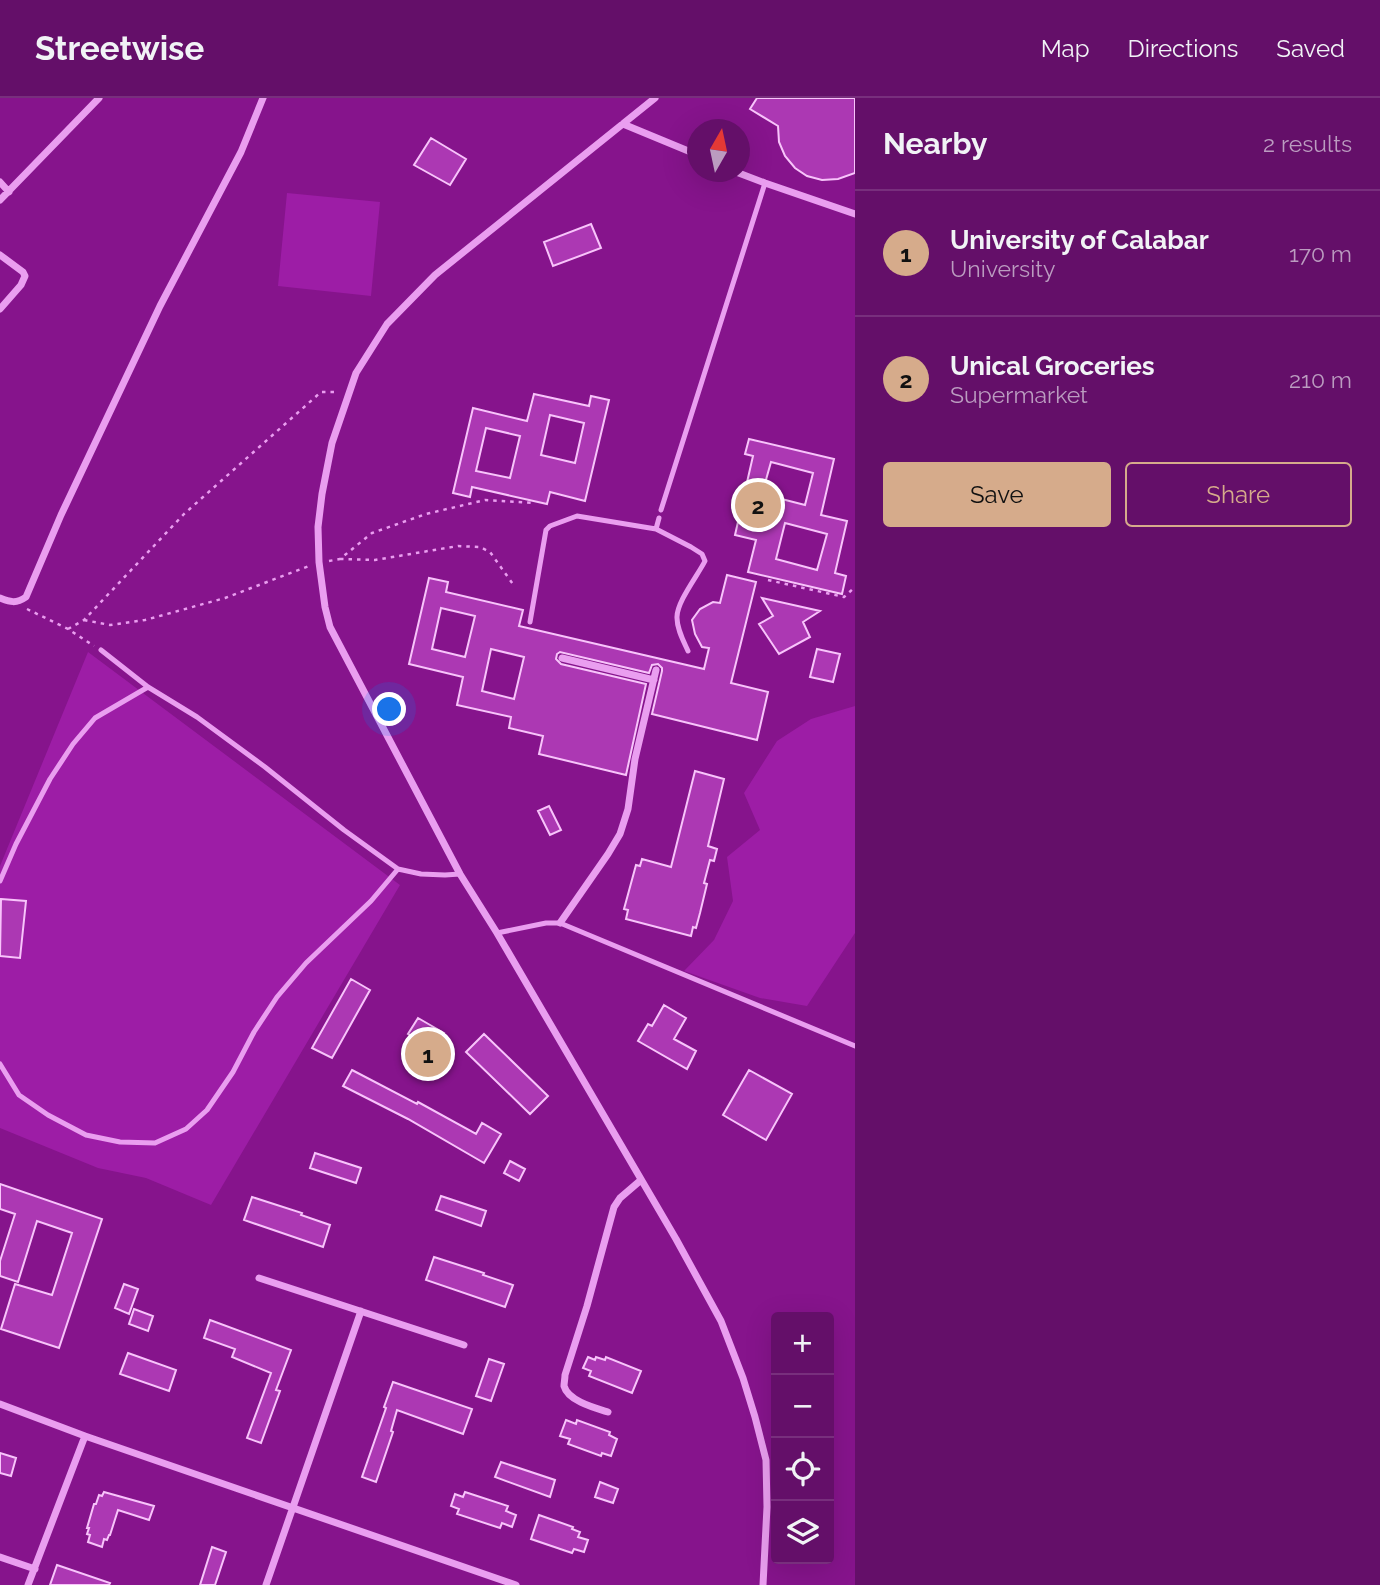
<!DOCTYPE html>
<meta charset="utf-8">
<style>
:root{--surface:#640f69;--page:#6c1d71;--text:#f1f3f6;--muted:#bb9cc0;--line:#782f7d;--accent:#d6ab8b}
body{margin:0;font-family:Raleway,sans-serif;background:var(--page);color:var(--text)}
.controls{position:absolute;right:21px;bottom:21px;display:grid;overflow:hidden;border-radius:7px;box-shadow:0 7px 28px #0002}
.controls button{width:63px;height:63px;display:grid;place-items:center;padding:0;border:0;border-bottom:2px solid var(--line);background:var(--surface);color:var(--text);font:35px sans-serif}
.compass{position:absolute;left:687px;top:21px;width:63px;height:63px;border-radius:50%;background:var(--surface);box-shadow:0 7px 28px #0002;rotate:9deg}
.you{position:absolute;left:390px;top:612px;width:24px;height:24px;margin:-18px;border:5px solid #fff;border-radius:50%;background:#1a73e8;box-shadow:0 0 0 10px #1a73e833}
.badge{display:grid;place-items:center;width:46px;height:46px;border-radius:50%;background:var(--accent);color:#111;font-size:23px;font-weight:700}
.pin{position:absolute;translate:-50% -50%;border:4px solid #fff;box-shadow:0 2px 7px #0006}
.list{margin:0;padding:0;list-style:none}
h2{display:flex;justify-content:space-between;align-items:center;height:91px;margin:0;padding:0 28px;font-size:30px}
h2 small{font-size:23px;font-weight:400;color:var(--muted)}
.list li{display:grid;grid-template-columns:46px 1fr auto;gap:21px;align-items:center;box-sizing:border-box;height:126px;padding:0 28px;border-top:2px solid var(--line)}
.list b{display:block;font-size:26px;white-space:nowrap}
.list p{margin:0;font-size:23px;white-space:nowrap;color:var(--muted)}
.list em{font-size:23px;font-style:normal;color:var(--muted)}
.actions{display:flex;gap:14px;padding:21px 28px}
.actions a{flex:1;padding:16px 0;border:2px solid var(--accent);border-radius:7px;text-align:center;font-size:24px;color:var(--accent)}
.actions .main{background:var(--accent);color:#111}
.icon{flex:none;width:38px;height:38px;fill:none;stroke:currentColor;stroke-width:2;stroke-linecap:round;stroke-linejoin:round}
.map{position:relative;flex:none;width:855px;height:1487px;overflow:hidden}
header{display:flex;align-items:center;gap:42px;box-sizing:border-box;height:98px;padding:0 35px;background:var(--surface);border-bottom:2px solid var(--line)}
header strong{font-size:33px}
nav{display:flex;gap:38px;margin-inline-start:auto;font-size:24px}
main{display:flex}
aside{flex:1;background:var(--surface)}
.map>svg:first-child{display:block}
.green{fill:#9d1da6}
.building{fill:#ac38b3;stroke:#f8c4fb;stroke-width:2;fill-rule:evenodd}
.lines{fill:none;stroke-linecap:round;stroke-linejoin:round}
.path{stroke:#ea9ef0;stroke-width:2.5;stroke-dasharray:3.5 5;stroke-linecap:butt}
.lane{stroke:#ea9ef0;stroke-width:5}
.street{stroke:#ea9ef0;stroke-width:7}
</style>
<header>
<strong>Streetwise</strong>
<nav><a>Map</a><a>Directions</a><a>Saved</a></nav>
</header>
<main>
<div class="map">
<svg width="855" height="1487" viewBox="0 0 855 1487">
<rect width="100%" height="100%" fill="#86148c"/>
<!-- green -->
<path class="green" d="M287 95 380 104 371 198 278 188Z
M88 554 400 787 211 1107 146 1080 98 1070 0 1030V768Z
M855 608V835L807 908 760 900 684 873 714 842 733 803 727 759 760 732 744 695 777 643 811 621Z"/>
<!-- building -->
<path class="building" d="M757 0H855V75L838 81 822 82 807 78 795 70 785 58 779 44 778 28 750 11Z
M431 40 466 61 450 87 414 67Z
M591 126 601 150 553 168 544 144Z
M534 296 589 308 591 298 609 302 585 403 550 394 547 406 472 389 470 399 453 395 473 310 527 323ZM550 317 584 325 575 365 541 357ZM486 330 520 338 510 380 476 373Z
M749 341 834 361 821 417 847 423 835 475 846 478 842 496 748 474 756 442 735 437 753 358 745 356ZM771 364 813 375 805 407 762 396ZM785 425 827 436 817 472 776 461Z
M727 477 756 484 731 585 768 594 757 642 652 616 662 573V570L658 566 652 567 649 575 560 554 557 556 556 561 561 566 646 586 626 677 539 656 543 638 509 630 511 619 457 607 463 579 409 566 429 480 448 484 446 494 523 512 519 528 704 571 709 550 702 549 695 536 692 522 700 511 713 504 720 505ZM441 510 475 518 465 559 432 551ZM491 551 524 559 514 601 482 593Z
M762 500 820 513 803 524 810 539 779 556 759 526 773 518Z
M817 551 840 556 833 584 810 579Z
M695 673 724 681 708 748 717 751 714 763 710 762 704 785 707 786 700 815 696 830 693 829 691 838 626 821 628 812 624 811 636 767 640 768 642 761 671 769Z
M549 708 561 732 550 737 538 713Z
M1 801 26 803 20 860 0 858Z
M351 881 370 892 332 960 312 950Z
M664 907 686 920 674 941 696 953 687 971 638 943 648 926 652 928Z
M418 920 444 935 435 951 408 936Z
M484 936 548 998 530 1016 466 954Z
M352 972 417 1006 418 1004 476 1036 482 1025 501 1036 484 1065 408 1021 343 988Z
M749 972 792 996 766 1042 723 1017Z
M315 1055 361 1070 356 1085 310 1070Z
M510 1063 525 1071 519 1083 504 1075Z
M0 1086 102 1121 59 1250 1 1231 15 1186 52 1197 72 1135 37 1123 18 1184 0 1178V1163L15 1116 0 1111Z
M441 1098 486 1113 481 1128 436 1112Z
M252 1099 302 1115 301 1117 330 1127 323 1149 244 1122Z
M434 1159 484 1175 483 1177 513 1187 505 1209 426 1182Z
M124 1186 138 1191 129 1216 115 1210Z
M134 1211 153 1218 148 1233 129 1226Z
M210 1222 291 1252 276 1292 280 1293 261 1345 247 1340 271 1275 232 1259 235 1251 204 1240Z
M128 1255 176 1272 169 1293 120 1276Z
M588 1259 595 1262 596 1259 605 1262 606 1259 641 1273 632 1295 589 1278 591 1273 583 1270Z
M489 1261 504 1266 491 1303 476 1298Z
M393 1284 472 1311 463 1336 397 1312 391 1333 393 1334 376 1384 362 1379 386 1310 384 1309Z
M566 1322 576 1326 577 1322 610 1334 609 1337 617 1341 611 1358 602 1355 601 1358 568 1346 570 1341 560 1338Z
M0 1355 16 1360 11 1378 0 1375Z
M501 1364 555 1382 550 1399 495 1379Z
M600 1384 618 1391 613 1405 595 1399Z
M104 1394 154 1408 149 1422 118 1412 110 1437H109L107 1442 104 1441 102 1449 88 1444 90 1437 87 1436 89 1430H87L94 1406H96L99 1397 102 1398Z
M465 1394 508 1408 506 1413 516 1417 512 1429 502 1425 500 1430 457 1416 459 1411 451 1408 455 1396 463 1399Z
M539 1417 573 1429 572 1431 580 1434 578 1439 588 1442 584 1454 574 1451 572 1455 531 1441Z
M212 1449 226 1454 215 1487H200Z
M57 1467 110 1485 109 1487H50Z"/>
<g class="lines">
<!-- path -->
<path class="path" d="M340 461 375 462 458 448 480 449 490 454 515 489
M329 463 340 461 372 435 426 416 485 402 534 405
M768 482 844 499 855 489
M27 511 68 531 94 548
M84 522 110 527 145 522 225 500 309 468
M68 531 84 522 184 416 321 294H338"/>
<!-- lane -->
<path class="lane" d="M661 412 765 85
M656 431 659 420
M530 524 546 432 550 428 577 418 656 431 691 449 702 456 705 463C698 477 676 505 677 520 677 531 683 542 688 553
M101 552 148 589 197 619 265 669 344 732 398 771 421 776 445 777 460 776
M0 783 16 746 50 681 73 646 95 620 148 589
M497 835 546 825H560L855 948
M0 966 19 997 48 1017 86 1037 120 1044 155 1045 186 1031 207 1012 233 974 254 934 277 899 306 865 371 803 398 771"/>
<!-- street -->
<path class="street" d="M655 0 435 177 387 226 356 275 332 345 322 396 318 429 319 464 325 509 330 529 460 776 497 835 676 1141 721 1223 743 1280 755 1319 766 1362 767 1409 763 1487
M623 26 698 57
M736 74 765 85 855 116
M0 84 9 94
M0 102 99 0
M0 157 23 174 25 178 21 187 0 211
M0 500C10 504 16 506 26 499L61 417 160 208 241 54 263 0
M562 560 654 582
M560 825 608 756 620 736 628 711 635 661 656 572
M259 1180 464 1247
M0 1306 85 1338 516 1487
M608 1314C595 1310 568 1303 564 1288 564 1285 565 1281 565 1277L587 1208 614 1109 620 1100 641 1082
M0 1459 35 1471
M28 1487 85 1338
M266 1487 361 1213"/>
</g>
</svg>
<div class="controls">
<button>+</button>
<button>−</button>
<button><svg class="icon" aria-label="locate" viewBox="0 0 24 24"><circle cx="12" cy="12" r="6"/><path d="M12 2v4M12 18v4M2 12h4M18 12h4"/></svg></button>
<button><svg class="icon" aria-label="layers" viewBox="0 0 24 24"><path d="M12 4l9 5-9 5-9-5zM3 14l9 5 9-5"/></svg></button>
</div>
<svg class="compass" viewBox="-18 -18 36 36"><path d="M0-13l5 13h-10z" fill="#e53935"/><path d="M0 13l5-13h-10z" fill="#bb9cc0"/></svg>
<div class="you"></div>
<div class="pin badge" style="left:428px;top:956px">1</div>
<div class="pin badge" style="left:758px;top:407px">2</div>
</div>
<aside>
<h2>Nearby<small>2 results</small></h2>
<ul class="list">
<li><span class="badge">1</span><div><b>University of Calabar</b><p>University</p></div><em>170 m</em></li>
<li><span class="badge">2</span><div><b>Unical Groceries</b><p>Supermarket</p></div><em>210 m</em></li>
</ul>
<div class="actions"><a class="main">Save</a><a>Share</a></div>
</aside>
</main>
